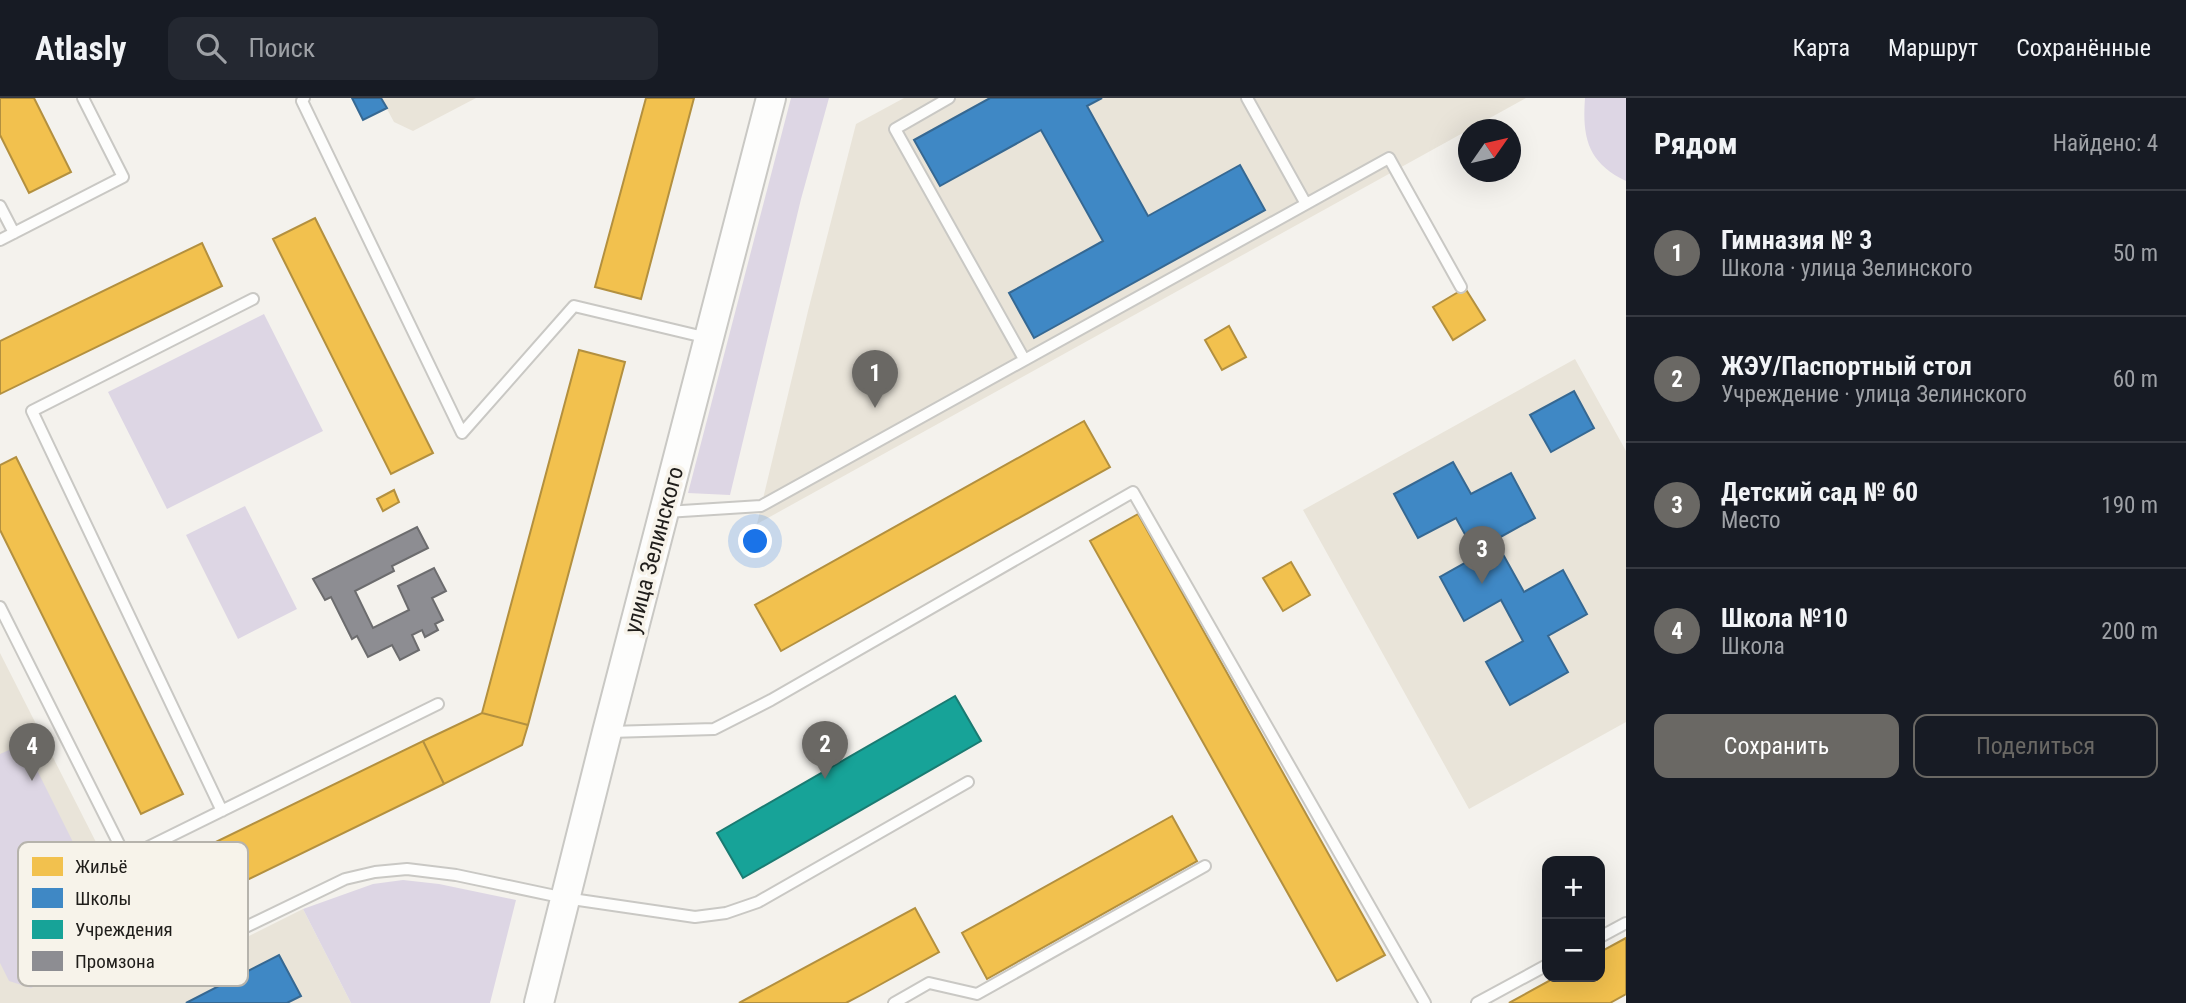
<!DOCTYPE html>
<html lang="ru">
<meta charset="utf-8">
<style>
:root{--surface:#171b24;--page:#242831;--text:#f1f3f6;--muted:#9ea1a6;--line:#363941;--accent:#6a6864}
body{margin:0;font-family:"Roboto Condensed",sans-serif;background:var(--page);color:var(--text)}
.controls{position:absolute;right:21px;bottom:21px;display:grid;overflow:hidden;border-radius:14px;box-shadow:0 7px 28px #0002}
.controls button{width:63px;height:63px;display:grid;place-items:center;padding:0;border:0;border-bottom:2px solid var(--line);background:var(--surface);color:var(--text);font:35px sans-serif}
.compass{position:absolute;left:1458px;top:21px;width:63px;height:63px;border-radius:50%;background:var(--surface);box-shadow:0 7px 28px #0002;rotate:56deg}
.you{position:absolute;left:756px;top:444px;width:24px;height:24px;margin:-18px;border:5px solid #fff;border-radius:50%;background:#1a73e8;box-shadow:0 0 0 10px #1a73e833}
.badge{display:grid;place-items:center;width:46px;height:46px;border-radius:50%;background:var(--accent);color:#fff;font-size:23px;font-weight:700}
.pin{position:absolute;translate:-50% -58px;filter:drop-shadow(0 2px 4px #0008)}
.pin::after{content:'';position:absolute;top:37px;width:24px;height:21px;background:inherit;clip-path:polygon(0 0,100% 0,50% 100%)}
.list{margin:0;padding:0;list-style:none}
h2{display:flex;justify-content:space-between;align-items:center;height:91px;margin:0;padding:0 28px;font-size:30px}
h2 small{font-size:23px;font-weight:400;color:var(--muted)}
.list li{display:grid;grid-template-columns:46px 1fr auto;gap:21px;align-items:center;box-sizing:border-box;height:126px;padding:0 28px;border-top:2px solid var(--line)}
.list b{display:block;font-size:26px;white-space:nowrap}
.list p{margin:0;font-size:23px;white-space:nowrap;color:var(--muted)}
.list em{font-size:23px;font-style:normal;color:var(--muted)}
.actions{display:flex;gap:14px;padding:21px 28px}
.actions a{flex:1;padding:16px 0;border:2px solid var(--accent);border-radius:14px;text-align:center;font-size:24px;color:var(--accent)}
.actions .main{background:var(--accent);color:#fff}
.icon{flex:none;width:38px;height:38px;fill:none;stroke:currentColor;stroke-width:2;stroke-linecap:round;stroke-linejoin:round}
.map{position:relative;flex:none;width:1626px;height:905px;overflow:hidden}
header{display:flex;align-items:center;gap:42px;box-sizing:border-box;height:98px;padding:0 35px;background:var(--surface);border-bottom:2px solid var(--line)}
header strong{font-size:33px}
nav{display:flex;gap:38px;margin-inline-start:auto;font-size:24px}
.search{width:490px;height:63px;background:var(--page);display:flex;align-items:center;gap:18px;box-sizing:border-box;padding:0 24px;border-radius:14px;color:var(--muted);font-size:26px}
main{display:flex}
aside{flex:1;background:var(--surface)}
.map>svg:first-child{display:block}
.built{fill:#e9e4d9}
.green{fill:#ddd6e4}
.homes{fill:#f2c14e;stroke:#b3903f;stroke-width:2}
.schools{fill:#3f88c5;stroke:#366892;stroke-width:2}
.public{fill:#17a398;stroke:#1a7b72;stroke-width:2}
.industry{fill:#8d8d92;stroke:#6c6c6e;stroke-width:2}
.lines{fill:none;stroke-linecap:round;stroke-linejoin:round}
.lane-casing{stroke:#c9c8c4;stroke-width:14}
.secondary-casing{stroke:#c9c8c4;stroke-width:32}
.lane{stroke:#fdfdfc;stroke-width:10}
.secondary{stroke:#fdfdfc;stroke-width:28}
.labels{text-anchor:middle;dominant-baseline:central;stroke-width:7;stroke-linejoin:round;paint-order:stroke}
.street-label{font-size:23px;fill:#201e1b;stroke:#f7f3ea}
.key{fill:#f7f3ea;stroke:#b6b3ac;stroke-width:2}
.key-label{font-size:19px;fill:#201e1b}
</style>
<header>
<strong>Atlasly</strong>
<div class="search"><svg class="icon" aria-label="search" viewBox="0 0 24 24"><circle cx="10" cy="10" r="6"/><path d="M15 15l6 6"/></svg>Поиск</div>
<nav><a>Карта</a><a>Маршрут</a><a>Сохранённые</a></nav>
</header>
<main>
<div class="map">
<svg width="1626" height="905" viewBox="0 0 1626 905">
<rect width="100%" height="100%" fill="#f4f2ed"/>
<!-- built -->
<path class="built" d="M381 0H476L413 33 394 24Z
M904 0H1526L757 426 808 213 856 26Z
M1575 261 1626 353V624L1469 711 1303 412Z
M0 555 165 880 303 811 351 905H0Z"/>
<!-- green -->
<path class="green" d="M791 0H829L801 101 730 397 688 395Z
M1585 0H1626V83C1588 65 1582 40 1585 0Z
M264 216 323 333 167 411 108 294Z
M245 408 297 511 238 541 186 437Z
M9 652 32 662 114 826 108 852 31 890 9 883 0 865V656Z
M403 782 439 786 516 802 490 905H351L303 811 373 786Z"/>
<!-- homes -->
<path class="homes" d="M0 0H34L71 74 29 95 0 37Z
M646 0H694L641 201 595 189Z
M315 120 433 355 391 376 273 141Z
M202 145 222 188 0 296V243Z
M1465 190 1485 222 1453 242 1433 209Z
M1229 228 1246 259 1222 272 1205 242Z
M579 252 625 264 528 627 482 615Z
M1084 323 1110 369 781 553 755 507Z
M16 359 183 696 141 716 0 432V367Z
M394 392 399 404 383 413 377 401Z
M1138 416 1385 857 1337 883 1090 443Z
M1291 464 1310 497 1283 513 1263 480Z
M482 615 528 627 522 647 444 686 423 643Z
M423 643 444 686 208 801 187 758Z
M1172 718 1197 763 987 881 962 835Z
M915 810 939 854 865 895 846 905H739Z
M1626 840V896L1610 905H1509L1556 879H1600V854Z"/>
<!-- schools -->
<path class="schools" d="M352 0H381L387 10 363 22Z
M990 0H1102L1087 8 1148 118 1240 67 1265 112 1034 240 1009 195 1103 143 1041 32 940 88 914 42Z
M1574 293 1594 330 1551 354 1530 317Z
M1453 364 1471 396 1511 375 1535 420 1495 442 1524 494 1563 472 1587 516 1548 538 1568 574 1510 607 1486 564 1523 543 1501 502 1464 523 1440 479 1477 458 1456 420 1418 440 1394 396Z
M279 857 301 898 287 905H186Z"/>
<!-- public -->
<path class="public" d="M955 598 981 643 743 780 717 735Z"/>
<!-- industry -->
<path class="industry" d="M417 429 428 450 392 468 394 473 355 493 373 530 409 512 398 488 434 470 446 493 432 500 443 522 435 526 438 532 425 539 422 532 412 537 419 552 400 562 392 547 368 559 357 538 352 541 331 499 325 502 313 481Z"/>
<g class="lines">
<defs>
<path id="lane" d="M304 0 302 3 462 335 574 208 708 240
M949 0 895 31 1024 261
M1247 0 1306 106
M0 108 14 135
M0 142 123 79 83 0
M666 414 761 408 1389 60 1461 189
M0 509 126 760
M438 606 126 760 167 834 185 844H208L229 837 345 781 375 774 407 771 456 777 565 800 695 819 726 815 758 804 968 684
M609 634 714 631 771 602 1133 394 1425 905
M222 713 32 313 253 201
M1600 839 1626 825
M894 905 929 885 977 896 1205 768
M1477 905 1547 867"/>
<path id="secondary" d="M539 905 607 634 771 0"/>
</defs>
<!-- lane casing -->
<use href="#lane" class="lane-casing"/>
<!-- secondary casing -->
<use href="#secondary" class="secondary-casing"/>
<!-- lane -->
<use href="#lane" class="lane"/>
<!-- secondary -->
<use href="#secondary" class="secondary"/>
</g>
<g class="labels">
<!-- street labels -->
<g class="street-label">
<text transform="translate(654 452) rotate(-75)">улица Зелинского</text>
</g>
</g>
<!-- legend -->
<rect x="18" y="744" width="230" height="144" rx="10" class="key"/>
<rect x="32" y="759" width="31" height="19" fill="#f2c14e"/>
<rect x="32" y="790" width="31" height="20" fill="#3f88c5"/>
<rect x="32" y="822" width="31" height="19" fill="#17a398"/>
<rect x="32" y="853" width="31" height="20" fill="#8d8d92"/>
<g class="key-label">
<text x="75" y="775">Жильё</text>
<text x="75" y="807">Школы</text>
<text x="75" y="838">Учреждения</text>
<text x="75" y="870">Промзона</text>
</g>
</svg>
<div class="controls">
<button>+</button>
<button>−</button>
</div>
<svg class="compass" viewBox="-18 -18 36 36"><path d="M0-13l5 13h-10z" fill="#e53935"/><path d="M0 13l5-13h-10z" fill="#9ea1a6"/></svg>
<div class="you"></div>
<div class="pin badge" style="left:875px;top:310px">1</div>
<div class="pin badge" style="left:825px;top:681px">2</div>
<div class="pin badge" style="left:1482px;top:486px">3</div>
<div class="pin badge" style="left:32px;top:683px">4</div>
</div>
<aside>
<h2>Рядом<small>Найдено: 4</small></h2>
<ul class="list">
<li><span class="badge">1</span><div><b>Гимназия № 3</b><p>Школа · улица Зелинского</p></div><em>50 m</em></li>
<li><span class="badge">2</span><div><b>ЖЭУ/Паспортный стол</b><p>Учреждение · улица Зелинского</p></div><em>60 m</em></li>
<li><span class="badge">3</span><div><b>Детский сад № 60</b><p>Место</p></div><em>190 m</em></li>
<li><span class="badge">4</span><div><b>Школа №10</b><p>Школа</p></div><em>200 m</em></li>
</ul>
<div class="actions"><a class="main">Сохранить</a><a>Поделиться</a></div>
</aside>
</main>
